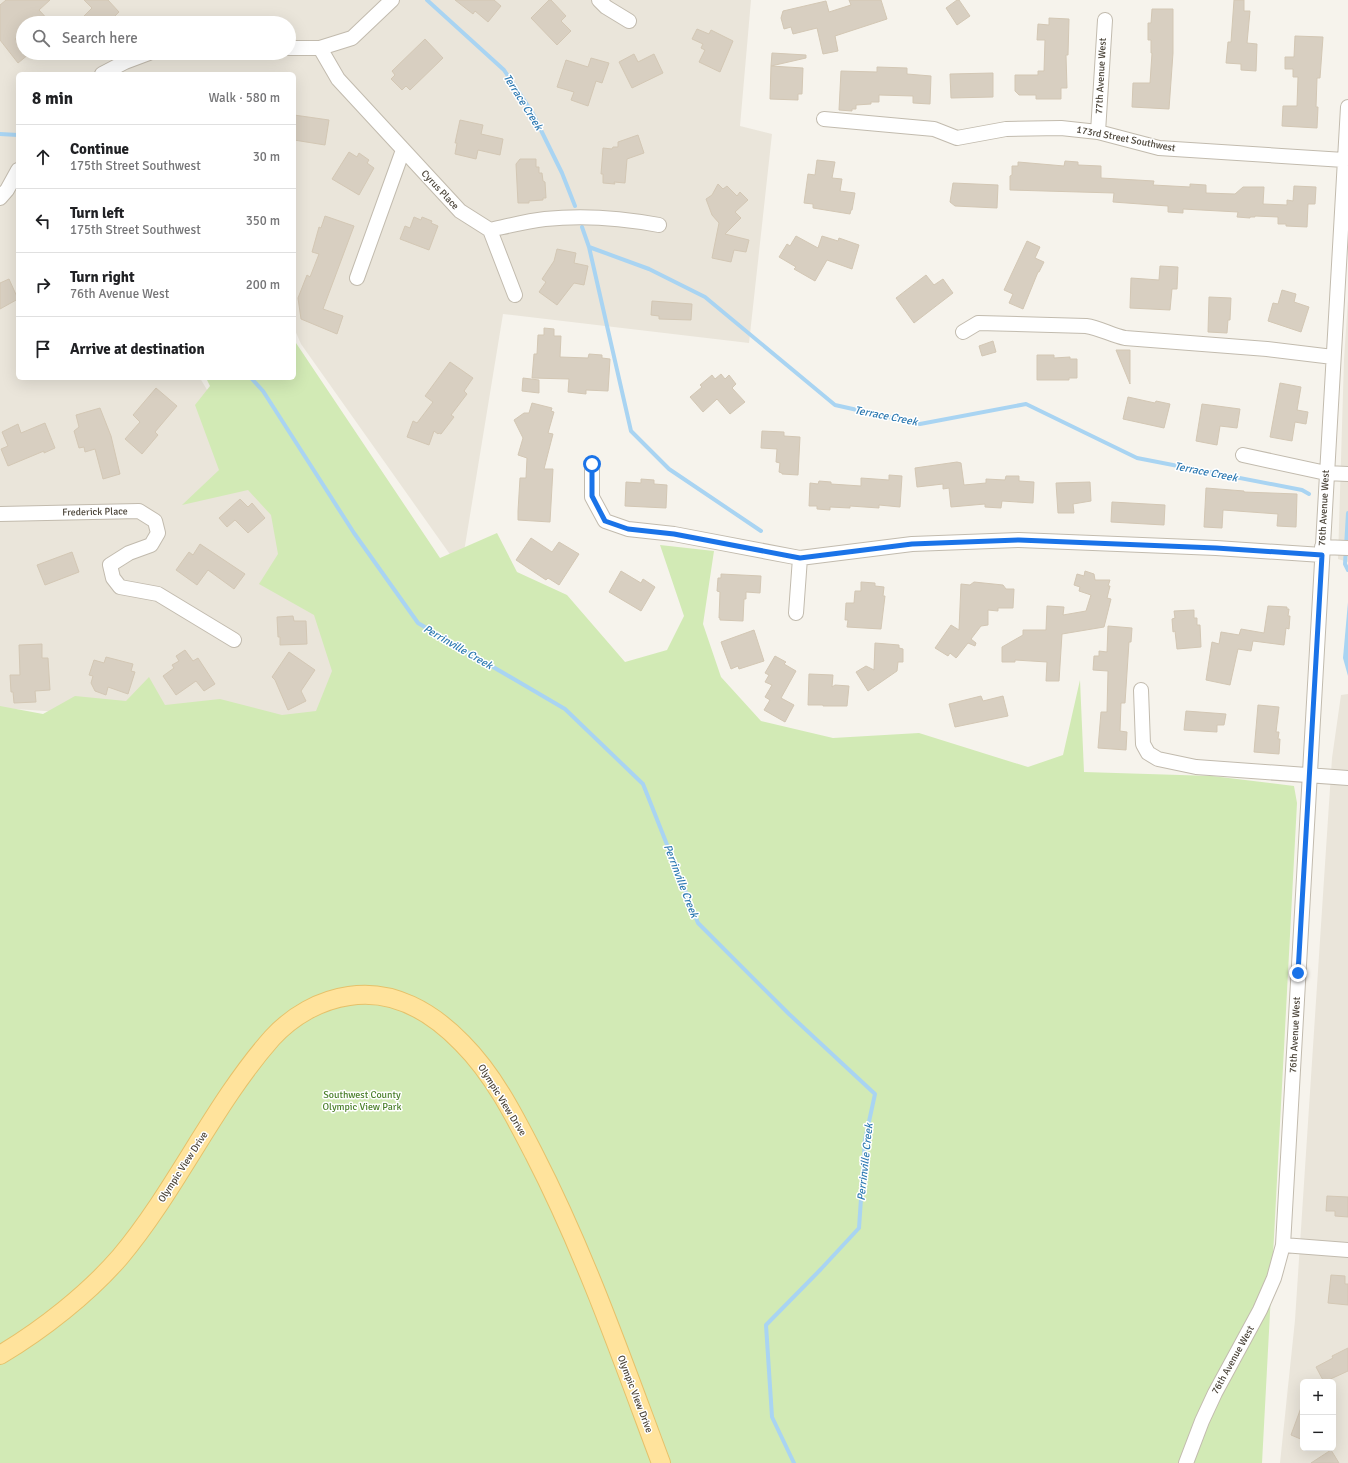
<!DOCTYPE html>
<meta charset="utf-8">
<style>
:root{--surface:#fff;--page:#f2f2f2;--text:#202124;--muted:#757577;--line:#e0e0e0}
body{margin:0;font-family:Signika,sans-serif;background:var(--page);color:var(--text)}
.controls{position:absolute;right:12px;bottom:12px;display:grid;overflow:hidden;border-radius:6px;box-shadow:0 4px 16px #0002}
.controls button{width:36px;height:36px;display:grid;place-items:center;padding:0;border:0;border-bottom:1px solid var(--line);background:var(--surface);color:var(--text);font:20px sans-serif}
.stop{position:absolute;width:12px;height:12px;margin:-9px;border:3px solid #1a73e8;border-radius:50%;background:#fff}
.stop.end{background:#1a73e8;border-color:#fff;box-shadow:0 1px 4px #0008}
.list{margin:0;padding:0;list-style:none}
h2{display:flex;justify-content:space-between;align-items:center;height:52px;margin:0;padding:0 16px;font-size:17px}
h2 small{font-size:13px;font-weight:400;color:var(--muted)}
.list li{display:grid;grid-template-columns:26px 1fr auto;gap:12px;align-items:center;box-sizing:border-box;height:64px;padding:0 16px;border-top:1px solid var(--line)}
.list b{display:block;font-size:15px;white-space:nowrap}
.list p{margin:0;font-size:13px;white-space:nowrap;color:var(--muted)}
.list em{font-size:13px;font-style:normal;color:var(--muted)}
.icon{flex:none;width:22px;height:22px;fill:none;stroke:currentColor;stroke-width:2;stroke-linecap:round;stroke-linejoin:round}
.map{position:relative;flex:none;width:1348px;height:1463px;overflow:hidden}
.search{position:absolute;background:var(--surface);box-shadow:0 4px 16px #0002;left:16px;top:16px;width:280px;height:44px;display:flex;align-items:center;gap:10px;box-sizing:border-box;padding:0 14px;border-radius:22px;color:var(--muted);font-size:15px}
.panel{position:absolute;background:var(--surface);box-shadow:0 4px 16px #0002;left:16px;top:72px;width:280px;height:308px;border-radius:6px}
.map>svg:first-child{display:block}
.residential{fill:#eae5da;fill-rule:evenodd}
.green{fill:#d2eab5}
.water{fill:#a9d4f2}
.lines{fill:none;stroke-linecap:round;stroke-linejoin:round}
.stream{stroke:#a9d4f2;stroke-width:4}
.building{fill:#d8cfc1;stroke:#d3c7b4}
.minor-casing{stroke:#c2bbae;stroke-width:16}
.major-casing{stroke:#e6c16a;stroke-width:20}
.minor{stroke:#fff;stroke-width:14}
.major{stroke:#ffe39c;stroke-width:18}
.route{stroke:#1a73e8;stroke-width:5}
.labels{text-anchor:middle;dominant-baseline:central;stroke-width:3;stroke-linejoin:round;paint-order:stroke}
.street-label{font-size:10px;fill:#4b4439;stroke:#fff}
.park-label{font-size:10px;fill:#4a7f2a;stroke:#fff}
.water-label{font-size:11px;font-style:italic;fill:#2e7ab2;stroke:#fff}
</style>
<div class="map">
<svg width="1348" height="1463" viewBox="0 0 1348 1463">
<rect width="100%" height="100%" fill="#f6f3ec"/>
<!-- residential -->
<path class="residential" d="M0 0H751L740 126 772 134 749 343 503 314 461 570 301 344 294 328V74H18V378H200L269 495 378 733 0 708ZM23 23H289V53H23Z
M1348 299V562L1338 559 1344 360Z
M1348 694V1463H1280L1295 1320 1332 758 1341 695ZM1303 1382H1333V1448H1303Z"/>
<!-- green -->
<path class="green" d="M294 340 440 558 497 533 517 572 567 595 625 662 667 650 684 616 660 545 714 551 703 624 721 677 761 721 833 738 919 733 1028 767 1063 755 1080 680 1084 772 1212 776 1294 786 1297 803 1262 1463H0V706L43 714 75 696 126 701 149 677 165 705 220 699 282 715 316 711 332 671 314 615 259 584 278 554 271 515 248 490 182 505 219 470 195 405 210 386 206 378H294Z"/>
<!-- water -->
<path class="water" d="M1348 602V676L1343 658Z"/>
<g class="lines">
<!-- stream -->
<path class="stream" d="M427 0 504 70 532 112 562 173 575 206
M0 134 18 135
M582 227 589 247 649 269 705 297 835 405 920 424 1026 404 1137 458 1302 490 1309 494
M589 247 631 431 669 469 761 531
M251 378 263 391 354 533 418 623 565 709 643 784 698 923 789 1014 875 1094 865 1140 859 1228 821 1269 766 1325 772 1417 794 1463
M1348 513 1345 564 1348 570"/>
</g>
<!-- building -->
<path class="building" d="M6 0H50L39 10 51 23H23V32L15 39 23 48V53H27L29 54 18 63 0 40V5Z
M84 0H108L119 12 108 23H77L92 8Z
M455 0H494L501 6 488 22 475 11 473 14Z
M549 0H551L566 16 561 21 571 31 557 45 531 18Z
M849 0H881L887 19 835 36 838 51 823 54 817 28 793 34 791 27 784 29 781 18 783 11 826 1 829 12 851 5Z
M957 0H959L970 16 957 25 946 8Z
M1234 0H1244V11H1250L1247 43 1257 44 1256 71 1241 70V64L1226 63 1228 42H1231Z
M1152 9H1173V53L1169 109 1132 107 1133 83H1150L1152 53H1151V40H1148V23H1151Z
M1049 18 1069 19 1068 55H1066L1067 88H1061V99H1036V95H1019L1015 91V75H1038V71H1044L1045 40H1037L1038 24 1049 25Z
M697 29 709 34 711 30 733 41 720 72 699 62 705 50 701 48 703 44 692 39Z
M1295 36 1323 37 1320 78H1317L1316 107H1318L1317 128 1282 126 1283 106H1297L1298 77H1293V69H1285V57H1294Z
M425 39 443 58 410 90 406 86 402 90 391 79 395 75 392 71Z
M772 53 806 55V58L771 66Z
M634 54 638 62 654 54 663 73 632 88 619 62Z
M591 58 609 63 602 83 596 81 588 106 571 100 574 92 557 87 566 60 588 67Z
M771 66 803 68 802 94H798V100L770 99Z
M877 67 907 68V74L931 76 930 104 913 103V96L879 95V102H871V104L856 105V109H852V111L839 110 841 71 877 72Z
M993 73V97L951 98 950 74Z
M294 115 329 120 325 145 294 140Z
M460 120 483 125 481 134 503 139 500 155 478 150 476 159 455 154 457 143H455Z
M638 135 644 153 627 159 625 183 614 182 615 184 603 183V174H601L603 148 612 149 613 147H618V142Z
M349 152 357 157 359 153 369 160 367 163 374 168 359 195 332 179Z
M520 159H536V167H539V173H542L543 181 545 182 546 198H543V200L529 201V203H518L516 164Z
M817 160 835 162 832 178 842 179 840 191 855 193 852 210H851L850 214 813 208V204L804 203 808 174 815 175Z
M1065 161 1078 162V165L1101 166V178L1154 181 1153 185 1190 187V184L1206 185V193L1235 194 1243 187H1264L1263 204 1287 205V200L1293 201 1294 186 1316 187 1315 204H1308L1307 227 1286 226V224H1278V217L1255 216V217H1250V218L1237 217 1238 212 1183 209V213L1168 212V206L1113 202 1114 193 1010 190V176L1012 175V166H1018V162L1064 166Z
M953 183 998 185 997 208 955 206 950 202Z
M718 184 723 189 727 186 737 196 740 192 748 200 735 212 741 218 725 234 749 240 746 252 734 250 731 262 712 258 719 223 712 215 706 199 712 195Z
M325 216 354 226 323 309 343 316 337 334 301 319 298 298 307 275 310 277 319 254 312 252 319 227 321 228Z
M414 217 421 220 422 217 432 221 431 223 438 226 429 250 400 239 405 226 410 228Z
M796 236 818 248 822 236 838 241 839 238 859 245 852 269 827 260 815 281 794 269 796 267 779 257 787 244 790 246Z
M1027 241 1040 247 1035 258 1044 262 1039 272H1038L1023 309 1009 303 1013 294 1004 290Z
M557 249 576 253 574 263 588 266 584 285 574 283 557 305 539 292 546 282 542 279 554 261Z
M1160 266 1178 267 1177 289H1172L1170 310 1130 308 1131 278 1159 280Z
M926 275 934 285 943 279 953 293 914 323 896 298Z
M9 279 18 299 0 309V283Z
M1282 290 1296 294 1294 302 1309 307 1301 332 1268 321 1273 303 1278 304Z
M1209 297 1231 298 1230 320H1228L1227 333 1208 332Z
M652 301 692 304 691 320 659 319V316L651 315Z
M544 328 554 329V336H561L560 357 588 358 589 354 602 355V358L610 359 608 391 586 390V394L568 392 569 379 532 378 534 354H537L538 335H544Z
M993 341 996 352 982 356 979 346Z
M1116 350H1130V384Z
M1037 355H1054V358L1070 357V359H1077V378H1069V380H1037Z
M450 362 473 378 464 391 467 394 451 415 454 417 441 434 439 433 438 434 434 431 429 445 407 437 413 421 417 423 433 402 425 396Z
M721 374 725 379 729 375 736 384 732 388 745 402 730 414 717 399 703 412 690 397 702 387 700 385 712 375 715 379Z
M523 378 539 380V393L522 391Z
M1280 383 1301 387 1297 410 1308 412 1306 424 1295 422 1292 441 1270 437Z
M156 388 177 406 155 432 158 435 142 454 125 439 140 422 133 415Z
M1128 397 1155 403 1156 401 1170 404 1164 428 1123 419Z
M532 403 552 408 551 411 554 412 548 433 553 434 544 469H553L550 522 518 520V511L520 478H526L527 458 518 455 523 438 514 420 524 413H529Z
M1202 404 1240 409 1237 428 1220 426 1217 445 1196 441Z
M100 408 111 436 120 474 103 479 95 449 85 452 84 447 79 448 74 431 79 427 76 415Z
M45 423 55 448 44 453V451L8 466 1 449 8 446 2 432 18 424 21 433Z
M762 431 784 432V436L800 437 798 475 782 474V473L779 472 780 463 776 462 777 449 761 448Z
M957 462 961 463 964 485 986 483V479L1005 480 1006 476H1019V481L1034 482 1033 503 1002 501 1001 508 985 507V504L951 507 949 488 943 489V484L917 487 915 468Z
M889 475 902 476 900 507 879 505V508L850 506V508L830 507V510L817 509V506H809L810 483 818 484 819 481 831 482V484L861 486V478L889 480Z
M641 479 654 480V484L667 485 666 508 625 506 626 482 641 483Z
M1090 482 1091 501 1073 504 1074 513H1058L1056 483Z
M1206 488 1244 491V492L1297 494 1296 527 1277 526 1278 514 1223 510 1222 528 1204 527Z
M240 499 248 507 252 503 265 518 248 533 235 520 227 527 219 518Z
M1112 502 1165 505 1164 525 1111 522Z
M531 538 552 552 559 542 579 554 559 585 548 578 546 580 516 560Z
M200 544 245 574 234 589 208 570 197 585 176 570 189 552 193 555Z
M72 552 79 572 45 585 37 565Z
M621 571 641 583 643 579 655 587 641 611 609 592Z
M1085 571 1094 574 1095 580H1110L1108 586H1110L1107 598 1111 599 1104 627 1062 634 1059 681H1046L1047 662 1015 660V662H1002V647L1023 635V630H1046L1047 606 1064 607 1063 615 1086 611 1091 595 1079 591 1080 587 1074 585 1077 574 1084 576Z
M721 574 761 576 760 593 746 592V599H744L743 621 720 620V618H719L720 592 717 591 718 578H721Z
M861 582 875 583V586L884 587 883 596H885L881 629 847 627 848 620H845L846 603H854L855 591H861Z
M974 582 1003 585 1006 589H1014L1013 608H998V611L988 610V625L981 626 971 639 976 643 975 646 968 643 957 657 958 656 956 658 950 653 948 656 935 648 951 625 959 630 961 584 970 585Z
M1268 606 1287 607V609H1289L1288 616H1290L1289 629 1286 628 1284 645 1253 641 1251 651 1238 649 1230 685 1206 680 1212 642 1219 644 1221 632 1239 635 1241 629 1264 633Z
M1194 610V618H1197V625H1200L1201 647 1177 649 1175 631 1173 632 1172 619 1175 618 1174 611Z
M293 616 294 621H306L307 644 280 645V637H278L277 617Z
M1108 626 1132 628 1131 642H1129L1125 703H1121L1120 731 1127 732 1126 750 1098 748 1101 712H1107L1108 671 1093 670 1094 656H1099V651L1107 652Z
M754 630 764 661 739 669 738 666 731 669 721 642Z
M875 643 899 645V648L903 649V662H898L897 671 868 691 856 672 866 666 874 670Z
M42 644V658H48L50 690 35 691 36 702 14 703 13 692H11L10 675H20L19 645Z
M185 650 193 661 198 658 215 684 204 691 196 681 176 695 163 676 174 668 172 665 179 661 176 656Z
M289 652 315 670 301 691 306 701 288 710 275 680 272 677Z
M775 656 786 662 784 664 796 671 781 698 794 705 785 722 764 710 770 700 765 697 772 685 765 682 769 675 765 673Z
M106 657 133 664 131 671 135 672 128 694 108 687 106 695 95 691 91 683 93 676 89 675 94 660 104 663Z
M809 674 833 675 832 687 835 685 849 686 847 706H823V705H808Z
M981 696 983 701 1003 696 1008 716 955 727 949 704Z
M1258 705 1279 707 1276 732H1279L1278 739H1280L1279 754 1254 752Z
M1186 711 1226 714 1224 725H1217V732L1184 730Z
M1327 1196 1348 1197V1217L1335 1216V1211H1326Z
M1331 1275 1345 1276V1284H1348V1305L1328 1303Z
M1348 1348V1371L1324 1382 1316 1367 1333 1358 1332 1356Z
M1302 1405H1303V1440L1291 1435Z
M1331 1450 1339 1463H1311Z"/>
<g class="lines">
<defs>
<path id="minor" d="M599 0 606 7 629 21
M289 48H320L352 38 392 0
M320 48 338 79 460 211 490 230C508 226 527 221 545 219 582 215 622 218 659 225
M102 74 125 62 149 53
M824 119 934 129 957 138 1006 129 1061 128 1098 132 1159 148 1344 160
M1098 132 1105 20
M0 198 7 190 18 170
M490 230 515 295
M357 278 403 150
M963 332 978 323 1086 326C1100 328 1111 335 1125 338L1267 349 1333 357
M1243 455 1326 473 1348 474
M592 464V497L605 521 628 529 674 534 800 558 912 544 1019 540 1216 548 1322 555
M0 514 139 511 155 521 158 533 151 545 129 553 110 565 113 578 120 587 158 594 234 640
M1322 547 1348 548
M796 613 800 558
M1141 690 1143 744 1148 753 1158 759 1196 767 1348 778
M1283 1245 1348 1250
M1186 1463 1202 1421 1215 1393 1260 1310 1274 1278 1283 1245 1348 107"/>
<path id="major" d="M0 1355C42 1330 88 1294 120 1257 177 1189 213 1105 272 1038 292 1016 320 1000 349 996 393 989 432 1012 462 1043 493 1074 514 1115 534 1154 585 1253 622 1359 661 1463"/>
</defs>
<!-- minor casing -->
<use href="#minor" class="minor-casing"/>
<!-- major casing -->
<use href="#major" class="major-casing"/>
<!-- minor -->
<use href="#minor" class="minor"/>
<!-- major -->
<use href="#major" class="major"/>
</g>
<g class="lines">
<!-- route -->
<path class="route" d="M592 464V496L605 521 628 529 674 534 800 558 912 544 1019 540 1216 548 1322 555 1298 973"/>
</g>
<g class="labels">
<!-- street labels -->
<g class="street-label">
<text transform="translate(1101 76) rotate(-87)">77th Avenue West</text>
<text transform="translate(1126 139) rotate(11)">173rd Street Southwest</text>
<text transform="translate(440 190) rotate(47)">Cyrus Place</text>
<text transform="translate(1324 508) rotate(-87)">76th Avenue West</text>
<text transform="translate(95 512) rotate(-1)">Frederick Place</text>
<text transform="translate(1295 1035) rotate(-87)">76th Avenue West</text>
<text transform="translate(502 1100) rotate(58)">Olympic View Drive</text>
<text transform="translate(183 1167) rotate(-57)">Olympic View Drive</text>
<text transform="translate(1233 1360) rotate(-61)">76th Avenue West</text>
<text transform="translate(635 1394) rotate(69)">Olympic View Drive</text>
</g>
<!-- park labels -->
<g class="park-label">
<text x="362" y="1095">Southwest County<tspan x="362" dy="12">Olympic View Park</tspan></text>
</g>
<!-- water labels -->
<g class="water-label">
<text transform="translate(523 102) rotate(58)">Terrace Creek</text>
<text transform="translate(886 416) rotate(11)">Terrace Creek</text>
<text transform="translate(1206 472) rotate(11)">Terrace Creek</text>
<text transform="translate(458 647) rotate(30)">Perrinville Creek</text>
<text transform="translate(681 881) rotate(69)">Perrinville Creek</text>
<text transform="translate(865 1162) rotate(-84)">Perrinville Creek</text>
</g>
</g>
</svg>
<div class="controls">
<button>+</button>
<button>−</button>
</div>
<div class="stop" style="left:592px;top:464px"></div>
<div class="stop end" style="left:1298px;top:973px"></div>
<div class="search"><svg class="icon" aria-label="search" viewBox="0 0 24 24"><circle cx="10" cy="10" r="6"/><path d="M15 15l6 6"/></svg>Search here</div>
<section class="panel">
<h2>8 min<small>Walk · 580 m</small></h2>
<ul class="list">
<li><svg class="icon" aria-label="ahead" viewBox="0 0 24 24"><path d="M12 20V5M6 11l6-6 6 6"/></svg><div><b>Continue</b><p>175th Street Southwest</p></div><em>30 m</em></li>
<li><svg class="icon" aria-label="left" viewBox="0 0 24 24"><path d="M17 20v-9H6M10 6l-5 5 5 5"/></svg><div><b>Turn left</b><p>175th Street Southwest</p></div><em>350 m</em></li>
<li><svg class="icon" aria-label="right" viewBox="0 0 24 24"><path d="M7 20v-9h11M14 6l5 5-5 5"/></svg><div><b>Turn right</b><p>76th Avenue West</p></div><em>200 m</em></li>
<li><svg class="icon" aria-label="arrive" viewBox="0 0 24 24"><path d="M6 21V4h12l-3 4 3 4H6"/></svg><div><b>Arrive at destination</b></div></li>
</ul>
</section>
</div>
